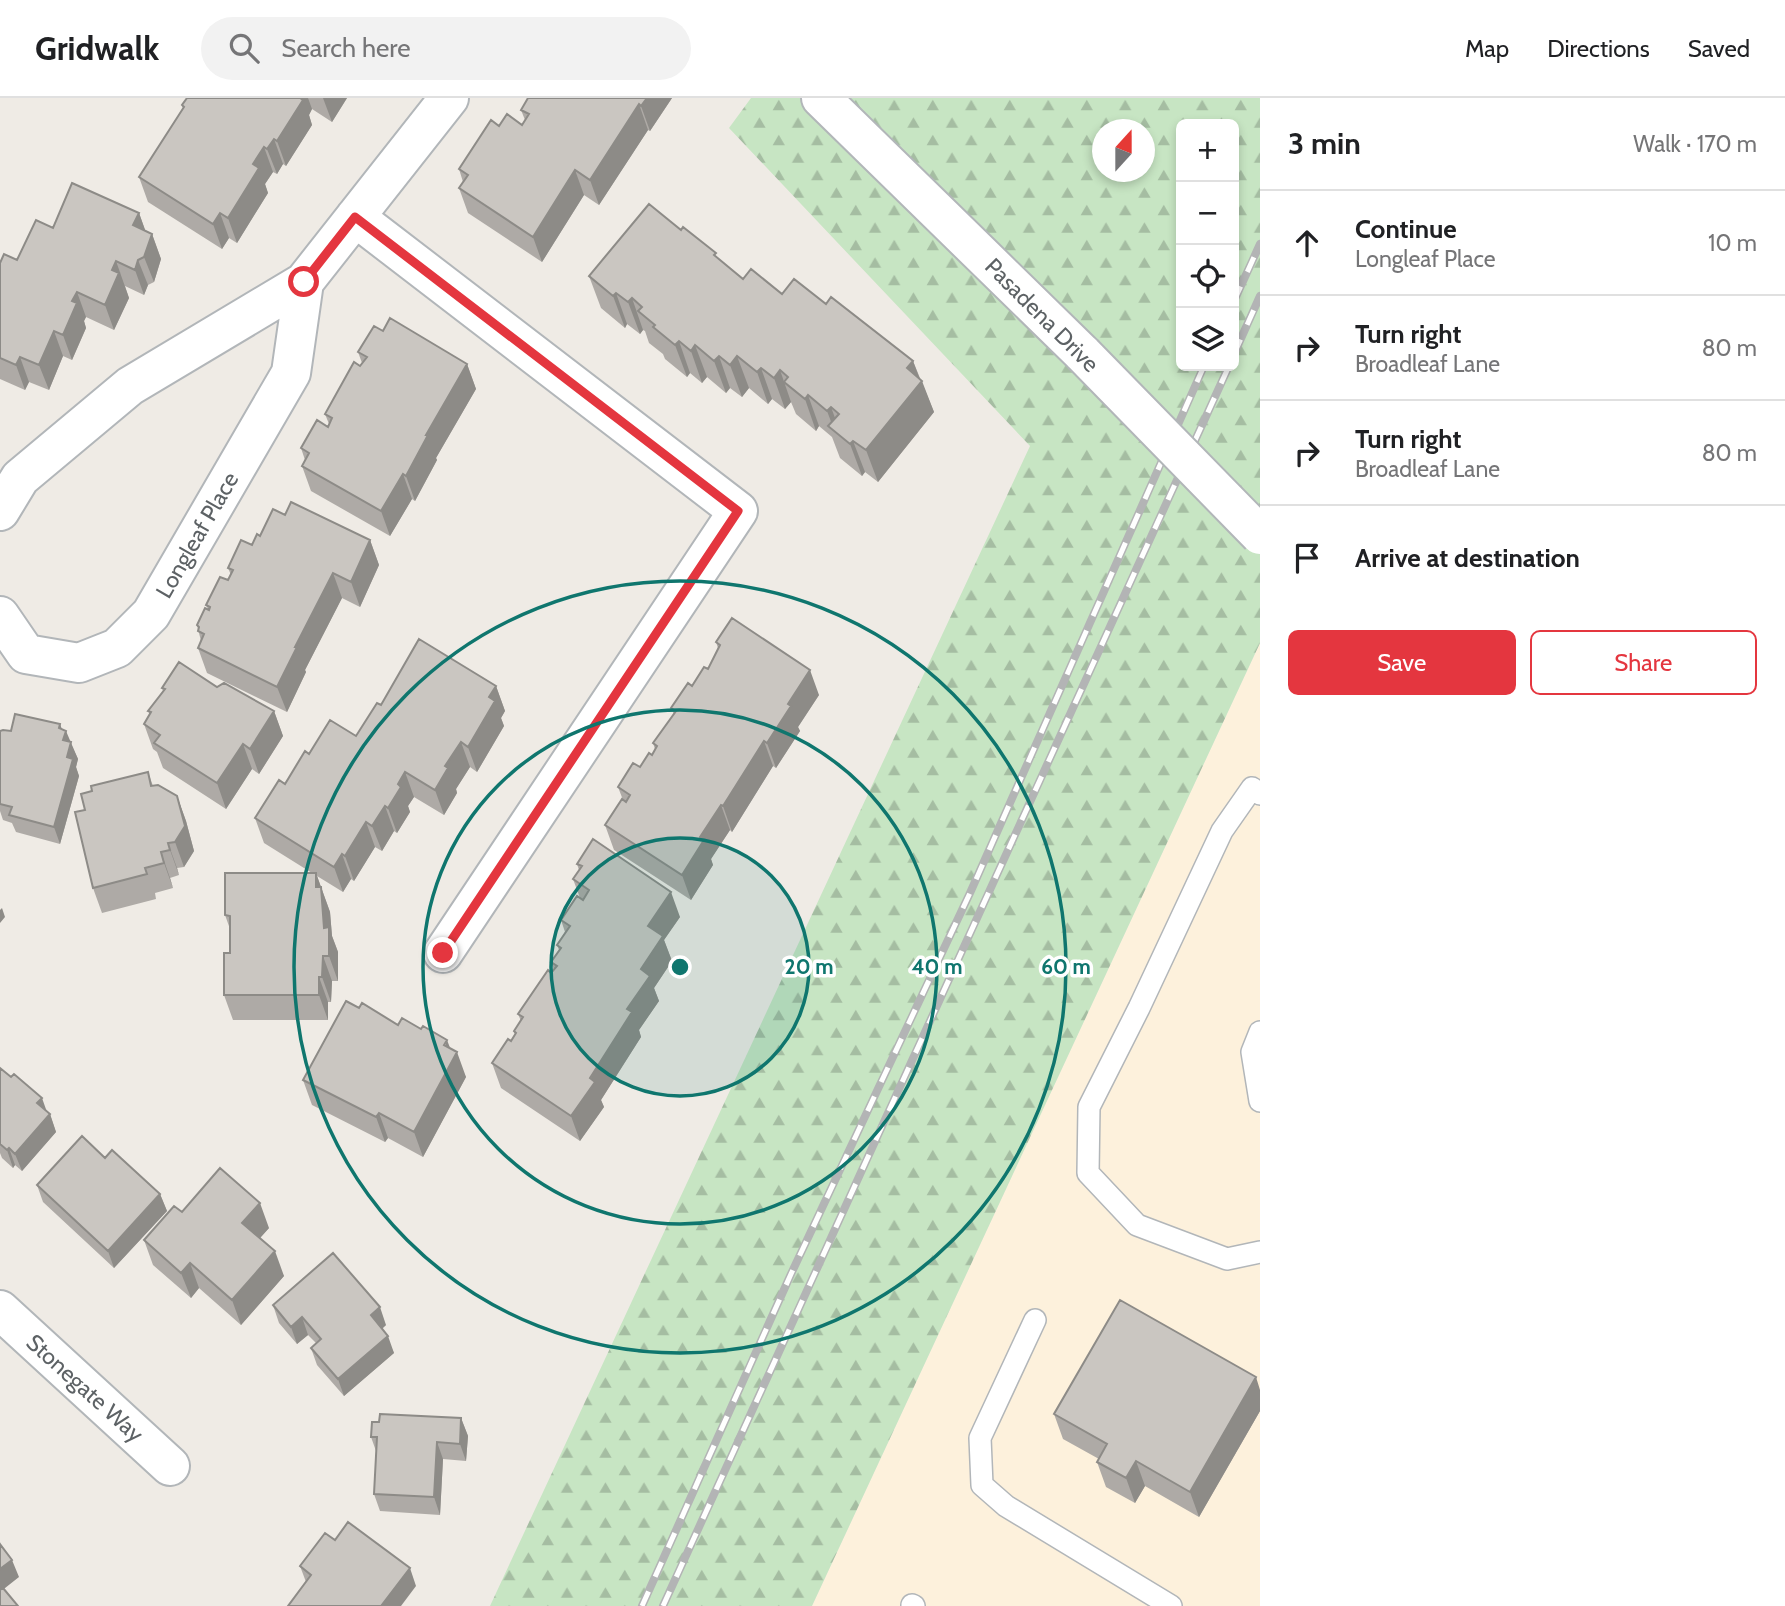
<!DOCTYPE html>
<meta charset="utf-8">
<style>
:root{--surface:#fff;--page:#f2f2f2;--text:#202124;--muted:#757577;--line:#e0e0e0;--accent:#e4363f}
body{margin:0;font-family:Cabin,sans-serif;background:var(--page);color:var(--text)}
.controls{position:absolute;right:21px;top:21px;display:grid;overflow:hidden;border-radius:10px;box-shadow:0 4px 10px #0003}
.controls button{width:63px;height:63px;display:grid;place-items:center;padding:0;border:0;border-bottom:2px solid var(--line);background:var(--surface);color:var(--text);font:35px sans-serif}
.compass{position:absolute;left:1092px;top:21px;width:63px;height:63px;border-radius:50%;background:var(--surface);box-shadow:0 4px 10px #0003;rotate:21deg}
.stop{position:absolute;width:21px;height:21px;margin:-16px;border:5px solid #e4363f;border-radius:50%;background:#fff}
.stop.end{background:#e4363f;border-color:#fff;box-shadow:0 2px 7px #0008}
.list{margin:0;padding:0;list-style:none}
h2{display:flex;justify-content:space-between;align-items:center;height:91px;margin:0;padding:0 28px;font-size:30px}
h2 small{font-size:23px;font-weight:400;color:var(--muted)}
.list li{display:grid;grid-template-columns:46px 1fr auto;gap:21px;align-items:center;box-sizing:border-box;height:105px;padding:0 28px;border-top:2px solid var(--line)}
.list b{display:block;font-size:26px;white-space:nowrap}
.list p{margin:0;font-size:23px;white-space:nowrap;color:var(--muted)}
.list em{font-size:23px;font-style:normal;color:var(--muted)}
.actions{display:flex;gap:14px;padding:21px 28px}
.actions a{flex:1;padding:16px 0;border:2px solid var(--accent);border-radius:10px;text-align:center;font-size:24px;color:var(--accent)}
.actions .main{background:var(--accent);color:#fff}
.icon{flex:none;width:38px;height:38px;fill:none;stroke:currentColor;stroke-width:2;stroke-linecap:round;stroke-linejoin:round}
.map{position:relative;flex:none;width:1260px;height:1508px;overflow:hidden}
header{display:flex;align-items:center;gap:42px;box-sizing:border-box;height:98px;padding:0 35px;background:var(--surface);border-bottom:2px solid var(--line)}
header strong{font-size:33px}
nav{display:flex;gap:38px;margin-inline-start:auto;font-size:24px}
.search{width:490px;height:63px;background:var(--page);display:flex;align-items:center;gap:18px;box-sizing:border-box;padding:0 24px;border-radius:38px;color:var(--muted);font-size:26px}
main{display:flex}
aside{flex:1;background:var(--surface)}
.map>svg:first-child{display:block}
.commercial{fill:#fdf1dc}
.forest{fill:url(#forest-firs);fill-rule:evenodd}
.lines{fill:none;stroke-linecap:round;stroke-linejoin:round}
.service-casing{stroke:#b2b6b9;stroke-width:24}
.minor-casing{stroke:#b2b6b9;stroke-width:42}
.tertiary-casing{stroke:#b2b6b9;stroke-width:42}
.service{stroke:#fff;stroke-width:21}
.minor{stroke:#fff;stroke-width:38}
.tertiary{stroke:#fff;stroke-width:38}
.rail-casing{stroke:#b3b4b5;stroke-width:8}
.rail{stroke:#fff;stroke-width:5;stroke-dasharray:16;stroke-linecap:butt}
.tertiary-bridge-casing{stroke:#b2b6b9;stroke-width:42;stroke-linecap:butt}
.tertiary-bridge{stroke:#fff;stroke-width:38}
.wall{fill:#aeaaa6}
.shaded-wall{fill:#8d8b87}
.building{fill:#cac6c1;stroke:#8d8b87;stroke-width:2}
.route{stroke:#e4363f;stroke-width:9}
.ring{fill:none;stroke:#0f766e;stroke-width:3.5}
.labels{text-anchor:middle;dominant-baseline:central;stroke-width:7;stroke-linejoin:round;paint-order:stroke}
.street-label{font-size:23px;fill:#5d6265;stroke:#fff}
.centre{fill:#0f766e;stroke:#fff;stroke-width:3.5}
.ring-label{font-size:21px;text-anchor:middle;font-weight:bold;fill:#0f766e;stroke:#fff;stroke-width:7;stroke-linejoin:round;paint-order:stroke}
</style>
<header>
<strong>Gridwalk</strong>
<div class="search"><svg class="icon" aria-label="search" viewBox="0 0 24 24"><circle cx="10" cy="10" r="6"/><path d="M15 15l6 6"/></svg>Search here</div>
<nav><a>Map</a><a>Directions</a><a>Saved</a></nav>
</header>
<main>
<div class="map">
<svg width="1260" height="1508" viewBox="0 0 1260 1508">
<defs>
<pattern id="forest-firs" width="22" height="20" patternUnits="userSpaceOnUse" patternTransform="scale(1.75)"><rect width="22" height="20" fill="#c7e5c3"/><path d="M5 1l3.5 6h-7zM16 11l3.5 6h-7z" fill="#a5bda2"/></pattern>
</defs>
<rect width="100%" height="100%" fill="#efebe5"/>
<!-- commercial -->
<path class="commercial" d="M1260 545V1508H812Z"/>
<!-- forest -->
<path class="forest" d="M751 0H1260V545L812 1508H490L1030 348 729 30ZM1181 26H1234V268H1181ZM1102 32H1144V74H1102Z"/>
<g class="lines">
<defs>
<path id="service" d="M1260 696 1252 690 1222 733 1139 910 1089 1009 1088 1075 1137 1127 1227 1161 1260 1154
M1260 934 1252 954 1260 1003
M1035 1222 980 1340 982 1387 1006 1408 1171 1508
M912 1507 914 1508"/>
<path id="minor" d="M355 119 738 413 443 855
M0 413 20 380 130 288 304 184 449 0
M0 518 26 556 79 565 117 550 151 516 291 275 304 184
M0 1212 170 1368"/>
<path id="tertiary" d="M821 0 1083 256"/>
</defs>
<!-- service casing -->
<use href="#service" class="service-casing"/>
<!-- minor casing -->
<use href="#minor" class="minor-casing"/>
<!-- tertiary casing -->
<use href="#tertiary" class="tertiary-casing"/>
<!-- service -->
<use href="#service" class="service"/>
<!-- minor -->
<use href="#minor" class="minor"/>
<!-- tertiary -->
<use href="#tertiary" class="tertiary"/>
<defs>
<path id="rail" d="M1234 203 1260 146
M1234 256 1260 198
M642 1508 791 1176 970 795 1204 268
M663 1508 1229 268"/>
</defs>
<!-- rail casing -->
<use href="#rail" class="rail-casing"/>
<!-- rail -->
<use href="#rail" class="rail"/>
<defs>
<path id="tertiary-bridge" d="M1083 256 1260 437"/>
</defs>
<!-- tertiary-bridge casing -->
<use href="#tertiary-bridge" class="tertiary-bridge-casing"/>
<!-- tertiary-bridge -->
<use href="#tertiary-bridge" class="tertiary-bridge"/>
</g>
<!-- wall -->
<path class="wall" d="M187 0H347L332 24 312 11 309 17 312 27 286 68 283 66 277 76 273 74 265 86 268 95 237 145 229 140 222 151 148 104 139 79 183 10 182 7Z
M528 0H672L650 33 648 32 599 107 584 97 542 164 468 115 459 90 463 84 459 71 499 28 522 27 525 22 521 12Z
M139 115 145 132 152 136 161 161 154 184 148 187 144 197 125 188 129 200 114 232 86 219 84 223 86 230 72 262 63 258 49 292 29 284 25 292 0 281V165L17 162 53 130Z
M681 132 743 181 782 196 826 206 913 263 934 314 878 384 865 374 862 378 840 360 832 339 819 328 816 333 796 316 791 304 785 311 772 301 768 306 749 290 742 299 730 290 726 295 707 279 702 285 690 275 687 279 665 261 663 256 649 245 645 233 643 232 640 236 627 226 625 230 601 210 589 178Z
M383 233 467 266 476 291 436 360 437 362 415 403 412 401 390 438 311 393 302 368 305 362 301 350 328 329 329 326 325 316 362 265 358 254Z
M285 417 370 442 379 467 360 509 342 500 305 572 306 574 287 614 207 575 198 550 201 543 197 527 208 511 206 507 228 482 231 477 228 470 252 447 260 438Z
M716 544 819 597 798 629 800 633 776 670 773 668 732 734 730 732 711 761 713 767 691 802 614 752 605 727 623 702 618 689 640 669 652 657 655 651 653 645 674 616 671 610 708 571 718 550Z
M496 588 505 613 501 620 504 628 477 674 470 669 456 691 457 695 444 717 414 699 408 708 410 714 397 735 394 733 382 753 375 749 354 783 351 781 343 794 317 778 330 814 332 838 338 854V883H332L331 904H328V922H233L224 897 230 855V831L225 817 312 775 264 745 255 720 309 656 356 638 381 607Z
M217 589 274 613 283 638 259 676 252 671 226 711 163 670 157 654 153 651 144 626 150 617 148 613 163 593 162 590Z
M62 631 70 644 78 661 76 669 79 678 60 746 16 734 12 725 3 722 0 713V633Z
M148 674 153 688 177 698 186 723 194 753 184 769 177 770 179 777 170 780 173 790 155 795 156 801 102 815 93 790 85 712Z
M577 766 680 819 664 842 672 863 654 890 659 903 639 932 641 939 601 1002 604 1009 580 1043 501 990 492 965 515 937 514 933 521 923 518 916 554 872 551 864 559 852 557 847 565 834 561 822 580 800 573 781 579 772Z
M359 910 450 951 466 979 423 1059 388 1040 385 1044 312 1007 303 982Z
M0 970 50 1016 56 1034 22 1073 15 1067 13 1070 2 1060 0 1055Z
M37 1087 160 1096 167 1113 114 1170 43 1104Z
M182 1114 269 1130 260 1140 284 1178 241 1227 199 1190 191 1200 153 1167 144 1142Z
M273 1207 386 1227 382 1231 394 1255 344 1298 317 1267 311 1250 316 1245 308 1237 297 1246 279 1225Z
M1260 1292V1313L1199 1419 1145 1388 1135 1405 1106 1389 1097 1364 1099 1361 1063 1341 1054 1316Z
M461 1320 468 1338 466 1363 443 1361 440 1417 380 1413 374 1396 376 1353 371 1339Z
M335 1442 416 1488 306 1484 300 1468Z"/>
<!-- shaded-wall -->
<path class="shaded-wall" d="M297 0H308L312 11 309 17 312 27 286 68 277 43Z
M323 0H347L332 24Z
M647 0H672L650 33 641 8Z
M639 6 648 32 599 107 590 82Z
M274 41 283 66 277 76 267 51Z
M264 49 273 74 265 86 268 95 237 145 228 120 253 66Z
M575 72 584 97 542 164 533 139Z
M139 115 148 140 133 127Z
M220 115 229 140 222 151 213 126Z
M152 136 161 161 154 184 144 159Z
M138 162 148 187 144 197 135 172Z
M116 163 129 200 114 232 105 207 112 172Z
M77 194 86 219 84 223 86 230 72 262 63 237 72 203Z
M616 195 627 226 625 230 613 198Z
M632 200 643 232 640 236 628 204Z
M54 233 63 258 49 292 39 267Z
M679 243 690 275 687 279 675 247Z
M695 247 707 279 702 285 691 253Z
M719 258 730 290 726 295 714 263Z
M737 258 749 290 742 299 730 267Z
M20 259 29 284 25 292 16 267Z
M913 263 921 284 922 283 934 314 878 384 866 352 907 270Z
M467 266 476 291 436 360 437 362 415 403 406 378 426 337Z
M761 270 772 301 768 306 757 274Z
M780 272 791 304 785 311 774 280Z
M808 297 819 328 816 333 805 301Z
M831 309 842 339 835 334 827 313Z
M853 343 865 374 862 378 850 346Z
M403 376 412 401 390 438 381 413Z
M370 442 379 467 360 509 351 484Z
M333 475 342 500 305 572 306 574 287 614 277 589 295 549Z
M810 572 819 597 798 629 800 633 776 670 767 645 788 606Z
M496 588 505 613 501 620 504 628 477 674 468 649 489 599Z
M274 613 283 638 259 676 250 651Z
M60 626 64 637 66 633 78 661 76 669 79 678 60 746 54 729Z
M764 643 773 668 732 734 723 708Z
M461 644 470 669 456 691 457 695 444 717 435 692 445 668Z
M243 646 252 671 226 711 217 685Z
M405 674 414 699 408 708 410 714 397 735 388 710 398 686Z
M177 698 186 723 194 753 184 769 175 744Z
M721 707 730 732 711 761 713 767 691 802 682 777 700 739Z
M385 708 394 733 382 753 372 728Z
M366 724 375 749 354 783 345 758Z
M168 745 177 770 179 777 170 752Z
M161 754 170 780 173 790 164 765Z
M342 756 351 781 343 794 334 769Z
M316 775 330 814 332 838 338 854V883L329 858 316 789Z
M671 794 680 819 664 842 672 863 654 890 659 903 639 932 641 939 601 1002 604 1009 580 1043 571 1018 627 911 641 871 648 828Z
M2 810 5 819 0 825V812Z
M323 858 332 883 331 904 322 879Z
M319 879 328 904V922L319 897Z
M447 942 454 960 457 954 466 979 423 1059 414 1034Z
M42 1000 48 1017 37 1005Z
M379 1015 388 1040 385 1044 376 1019Z
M50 1016 56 1034 22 1073 15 1056Z
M9 1050 15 1067 13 1070 7 1052Z
M160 1096 167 1113 114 1170 108 1153Z
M260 1105 269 1130 251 1150 242 1125Z
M275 1153 284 1178 241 1227 232 1202Z
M190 1165 199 1190 191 1200 181 1175Z
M380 1209 386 1227 377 1235 371 1217Z
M302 1219 308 1237 297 1246 291 1229Z
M388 1238 394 1255 344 1298 338 1281Z
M1256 1279 1260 1292V1313L1199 1419 1190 1394Z
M461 1320 468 1338 466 1363 460 1346Z
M437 1344 443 1361 440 1417 434 1399Z
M1136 1363 1145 1388 1135 1405 1126 1380Z
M12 1462 19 1479 0 1494V1471Z
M410 1470 416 1488 401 1508H381Z"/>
<!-- building -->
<path class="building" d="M187 0H300L303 2 277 43 274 41 267 51 264 49 253 66 259 70 228 120 220 115 213 126 139 79 184 9 182 7Z
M528 0H647L641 8 639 6 590 82 575 72 533 139 459 90 468 77 459 71 491 22 499 28 507 16 522 27 529 16 521 12Z
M72 85 139 115 133 127 152 136 144 159 138 162 135 172 116 163 112 172 119 175 105 207 77 194 72 203 77 205 63 237 54 233 39 267 20 259 16 267 0 260V165L4 156 17 162 36 122 53 130Z
M649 106 681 132 683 129 716 155 714 157 743 181 751 171 782 196 794 181 826 206 831 199 913 263 907 270 922 283 866 352 853 343 850 346 828 328 839 316 831 309 827 313 808 297 805 301 784 284 788 279 780 272 774 280 761 270 757 274 737 258 730 267 719 258 714 263 695 247 691 253 679 243 675 247 653 229 655 227 638 213 642 209 632 200 628 204 616 195 613 198 589 178Z
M390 220 467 266 426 337H428L406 378 403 376 381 413 302 368 309 355 301 350 317 322 328 329 332 320 325 316 354 264 360 268 367 259 358 254 374 228 383 233Z
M291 404 370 442 351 484 333 475 295 549H297L277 589 198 550 204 536 198 533 199 529 197 527 205 510 209 512 210 509 206 507 220 479 228 482 233 472 228 470 241 442 252 447 257 436 260 438 273 411 285 417Z
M732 520 810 572 788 606 791 608 767 645 764 643 723 708 721 707 700 739 704 742 682 777 605 727 622 701 626 704 630 697 618 689 633 665 640 669 649 655 652 657 657 648 653 645 676 613 671 610 688 585 692 588 704 569 708 571 720 547 716 544Z
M419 541 496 588 489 599 495 603 468 649 461 644 445 668 448 670 435 692 405 674 398 686 401 689 388 710 385 708 372 728 366 724 345 758 342 756 334 769 255 720 279 682 285 686 305 653 309 656 330 622 356 638 377 605 381 607Z
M179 564 217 589 224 585 274 613 250 651 243 646 217 685 154 645 160 637 144 626 151 614 148 613 165 591 162 590Z
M15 616 60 626 59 630 66 633 63 642 71 644 67 659 73 661 54 729 9 717 12 709 0 706V633L3 632 11 633Z
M148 674 151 688 158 687 177 698 185 728 175 744 168 745 170 752 161 754 164 765 145 770 147 776 93 790 75 714 85 712 81 696 92 693 91 688Z
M593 741 671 794 648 828 663 838 641 871 650 878 627 911 632 914 590 980 595 984 571 1018 492 965 508 941 511 943 516 935 514 933 523 919 518 916 548 872 551 875 557 868 551 864 561 850 557 847 570 828 561 822 577 798 583 802 589 792 573 781 582 768 577 766Z
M225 775H316V789H321L324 830 329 829V858H323L322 879H319V897H224V855H230V818L225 817Z
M346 903 359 910 362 905 398 927 402 920 421 931 423 928 447 942 444 947 457 954 414 1034 379 1015 376 1019 303 982Z
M0 970 11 979 14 976 42 1000 37 1005 50 1016 15 1056 9 1050 7 1052 0 1046Z
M82 1038 105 1060 112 1052 160 1096 108 1153 37 1087Z
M220 1070 260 1105 242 1125 275 1153 232 1202 190 1165 181 1175 144 1142 174 1108 182 1114Z
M333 1155 380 1209 371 1217 388 1238 338 1281 311 1250 321 1241 302 1219 291 1229 273 1207Z
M1120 1202 1256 1279 1190 1394 1136 1363 1126 1380 1097 1364 1107 1346 1054 1316Z
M380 1316 461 1320 460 1346 437 1344 434 1399 374 1396 377 1339H371L372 1324H379Z
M348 1424 410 1470 381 1508H288L311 1477 300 1468 325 1435 335 1442Z
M0 1446 12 1462 0 1471Z
M3 1490 18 1508H0V1492Z"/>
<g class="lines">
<!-- route -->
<path class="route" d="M304 184 355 119 738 413 443 855"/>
</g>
<!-- distance rings -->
<circle cx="680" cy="869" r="129" fill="#0f766e" fill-opacity=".12"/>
<g class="ring">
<circle cx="680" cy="869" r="129"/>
<circle cx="680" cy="869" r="257"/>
<circle cx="680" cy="869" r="386"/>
</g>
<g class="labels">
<!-- street labels -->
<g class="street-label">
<text transform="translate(1042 217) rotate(45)">Pasadena Drive</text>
<text transform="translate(197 437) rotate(-60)">Longleaf Place</text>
<text transform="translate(85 1290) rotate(42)">Stonegate Way</text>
</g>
</g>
<circle cx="680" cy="869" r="10" class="centre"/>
<g class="ring-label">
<text x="809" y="876">20 m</text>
<text x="937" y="876">40 m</text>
<text x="1066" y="876">60 m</text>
</g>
</svg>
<div class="controls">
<button>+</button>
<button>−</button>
<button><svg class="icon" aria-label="locate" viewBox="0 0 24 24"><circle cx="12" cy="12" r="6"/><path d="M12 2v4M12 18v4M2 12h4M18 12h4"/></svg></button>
<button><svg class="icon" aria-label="layers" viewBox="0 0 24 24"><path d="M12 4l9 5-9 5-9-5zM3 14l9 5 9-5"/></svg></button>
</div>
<svg class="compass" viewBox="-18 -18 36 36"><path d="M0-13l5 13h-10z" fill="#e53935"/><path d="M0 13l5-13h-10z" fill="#757577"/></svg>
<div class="stop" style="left:304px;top:184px"></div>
<div class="stop end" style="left:443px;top:855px"></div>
</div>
<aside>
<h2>3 min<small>Walk · 170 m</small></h2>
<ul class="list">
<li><svg class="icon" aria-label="ahead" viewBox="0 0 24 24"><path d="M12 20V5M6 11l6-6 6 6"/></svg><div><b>Continue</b><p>Longleaf Place</p></div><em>10 m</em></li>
<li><svg class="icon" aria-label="right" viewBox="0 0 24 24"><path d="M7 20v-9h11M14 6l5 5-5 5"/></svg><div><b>Turn right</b><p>Broadleaf Lane</p></div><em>80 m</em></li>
<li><svg class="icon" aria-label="right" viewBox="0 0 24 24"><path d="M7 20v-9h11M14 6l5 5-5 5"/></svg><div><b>Turn right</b><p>Broadleaf Lane</p></div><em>80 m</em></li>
<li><svg class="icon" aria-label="arrive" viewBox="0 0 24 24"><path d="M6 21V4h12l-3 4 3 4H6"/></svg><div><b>Arrive at destination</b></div></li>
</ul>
<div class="actions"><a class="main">Save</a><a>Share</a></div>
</aside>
</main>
